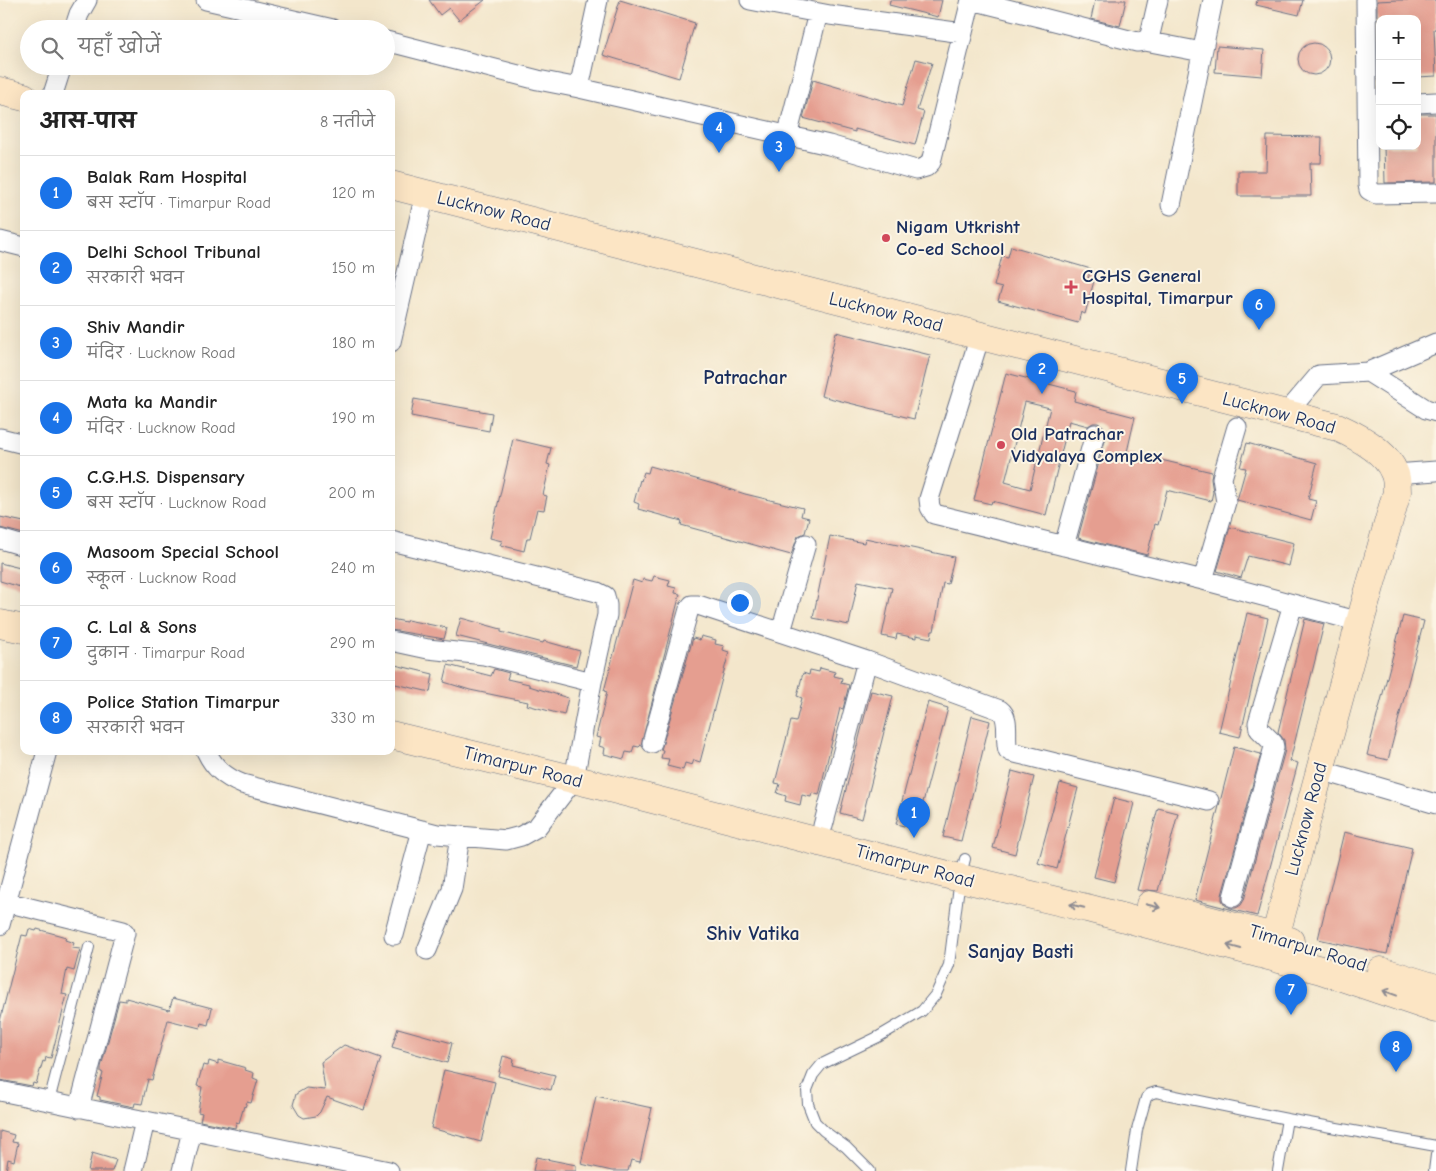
<!DOCTYPE html>
<html lang="hi">
<meta charset="utf-8">
<style>
:root{--surface:#fff;--page:#f6f6f6;--text:#222;--muted:#767676;--line:#e0e0e0;--accent:#1a73e8}
body{margin:0;font-family:"Comic Neue","Playpen Sans Deva",sans-serif;background:var(--page);color:var(--text)}
.controls{position:absolute;right:15px;top:15px;display:grid;overflow:hidden;border-radius:10px;box-shadow:0 5px 20px #0002}
.controls button{width:45px;height:45px;display:grid;place-items:center;padding:0;border:0;border-bottom:1px solid var(--line);background:var(--surface);color:var(--text);font:25px sans-serif}
.you{position:absolute;left:739px;top:602px;width:18px;height:18px;margin:-12px;border:4px solid #fff;border-radius:50%;background:#1a73e8;box-shadow:0 0 0 8px #1a73e833}
.badge{display:grid;place-items:center;width:32px;height:32px;border-radius:50%;background:var(--accent);color:#fff;font-size:16px;font-weight:700}
.pin{position:absolute;translate:-50% -41px;filter:drop-shadow(0 1px 2px #0008)}
.pin::after{content:'';position:absolute;top:26px;width:18px;height:15px;background:inherit;clip-path:polygon(0 0,100% 0,50% 100%)}
.list{margin:0;padding:0;list-style:none}
h2{display:flex;justify-content:space-between;align-items:center;height:65px;margin:0;padding:0 20px;font-size:21px}
h2 small{font-size:16px;font-weight:400;color:var(--muted)}
.list li{display:grid;grid-template-columns:32px 1fr auto;gap:15px;align-items:center;box-sizing:border-box;height:75px;padding:0 20px;border-top:1px solid var(--line)}
.list b{display:block;font-size:19px;white-space:nowrap}
.list p{margin:0;font-size:16px;white-space:nowrap;color:var(--muted)}
.list em{font-size:16px;font-style:normal;color:var(--muted)}
.icon{flex:none;width:28px;height:28px;fill:none;stroke:currentColor;stroke-width:2;stroke-linecap:round;stroke-linejoin:round}
.map{position:relative;flex:none;width:1436px;height:1171px;overflow:hidden}
.search{position:absolute;background:var(--surface);box-shadow:0 5px 20px #0002;left:20px;top:20px;width:375px;height:55px;display:flex;align-items:center;gap:12px;box-sizing:border-box;padding:0 18px;border-radius:28px;color:var(--muted);font-size:19px}
.panel{position:absolute;background:var(--surface);box-shadow:0 5px 20px #0002;left:20px;top:90px;width:375px;height:665px;border-radius:10px}
.map>svg:first-child{display:block}
.building{fill:#e59e90;fill-rule:evenodd}
.lines{fill:none;stroke-linecap:round;stroke-linejoin:round}
.lane-casing{stroke:#676f84;stroke-width:12}
.street-casing{stroke:#676f84;stroke-width:21}
.secondary-casing{stroke:#676f84;stroke-width:29}
.lane{stroke:#fff;stroke-width:10}
.street{stroke:#fff;stroke-width:19}
.secondary{stroke:#fce5c4;stroke-width:28}
.oneway{stroke:#8c8a91}
.poi-dot{fill:#d1495b;stroke:#fcf5e5;stroke-width:2}
.labels{text-anchor:middle;dominant-baseline:central;stroke-width:4;stroke-linejoin:round;paint-order:stroke}
.street-label{font-size:19px;fill:#1b2f5e;stroke:#fcf5e5}
.poi-label{font-size:19px;font-weight:bold;fill:#1b2f5e;stroke:#fcf5e5;text-anchor:start}
.neighbourhood-label{font-size:20px;font-weight:bold;fill:#1b2f5e;stroke:#fcf5e5}
</style>
<div class="map">
<svg width="1436" height="1171" viewBox="0 0 1436 1171">
<rect width="100%" height="100%" fill="#fcf5e5"/>
<filter id="ink" filterUnits="userSpaceOnUse"><feTurbulence type="fractalNoise" baseFrequency=".02" numOctaves="2"/><feDisplacementMap in="SourceGraphic" scale="10" xChannelSelector="R" yChannelSelector="G"/><feConvolveMatrix kernelMatrix="1 2 1 2 8 2 1 2 1" color-interpolation-filters="sRGB"/></filter>
<filter id="wash" filterUnits="userSpaceOnUse"><feTurbulence type="fractalNoise" baseFrequency=".0096" numOctaves="4" result="noise"/><feDisplacementMap in="SourceGraphic" scale="20" xChannelSelector="R" yChannelSelector="G"/><feGaussianBlur stdDeviation="1.12" result="paint"/><feColorMatrix in="noise" values="0 0 0 0 0 0 0 0 0 0 0 0 0 0 0 0 0 1.4 0 .05"/><feComposite in="paint" operator="in"/></filter>
<g filter="url(#wash)">
<rect width="100%" height="100%" fill="#f3e6cb"/>
<g id="blocks">
<!-- building -->
<path class="building" d="M429 0H485L459 20 449 8 440 15Z
M620 0 695 23 679 78 603 55Z
M890 0H942L938 17 889 5Z
M1095 0H1126L1120 26 1091 19Z
M1257 0H1303L1299 15 1256 5Z
M1397 0H1436V29H1434L1436 76 1417 77V19H1377V1Z
M1298 59a16 16 0 1 1 32 0a16 16 0 1 1-32 0Z
M1217 46 1264 50 1262 76 1215 72Z
M916 59 932 63 917 110 924 112 915 145 855 129V132L803 118 813 80 902 106Z
M1418 114H1436V182L1385 183 1384 146H1417Z
M1267 136 1322 137 1321 163H1310L1311 196H1238V171H1266Z
M1011 246 1091 269 1088 279 1094 281 1085 314 1081 312 1078 323 998 301 1002 288 994 286 1002 256 1008 257Z
M836 332 930 355 914 419 821 396Z
M1006 373 1076 391 1074 401 1135 417 1127 452 1212 472 1211 479 1213 492 1211 501 1167 490 1158 525 1155 524 1147 555 1078 538 1106 437V432L1103 426 1098 423H1093L1088 426 1069 421 1046 515 992 501 991 504 974 500ZM1025 402 1050 408 1030 489 1005 482Z
M414 399 492 413 489 431 411 416Z
M513 439 551 448 547 464 550 465 543 495 547 496 544 510 537 509 530 538H527L524 551 500 545 502 541 490 538Z
M1247 443 1317 463 1308 499 1316 501 1311 520 1237 500 1246 468 1240 467Z
M650 466 717 485 745 494 803 508 801 516 809 518 805 533 798 536 791 555 681 525 682 521 638 509 639 504 634 502 640 480 641 481 644 472 648 473Z
M0 517 24 522V534L0 528Z
M1230 527 1294 543 1289 566 1248 556 1241 578 1217 571Z
M830 536 864 543 865 538 954 557 948 584 943 583 934 631H932L931 638 916 635V638L897 634 896 639 882 636 892 588 858 581 849 625 813 618Z
M0 563 24 569V588L0 581Z
M654 576 670 580 668 586 676 588 675 593 680 594 641 745 639 747 634 746 632 753 626 752 624 759 604 754 605 748 599 746 601 738 596 737 607 692 604 691 633 580 642 583 643 579 652 581Z
M1247 613 1268 618 1240 737 1219 732Z
M1403 616 1424 621 1388 760 1367 755Z
M461 618 501 629V632L543 643 544 641 580 651 576 666 456 636Z
M391 619 406 622 407 620 447 628 444 639 391 630Z
M1305 619 1324 624 1290 761 1298 763 1257 916 1195 900 1234 747 1261 754 1222 895V900L1225 905 1231 908H1236L1241 905 1244 900 1285 750 1284 740 1278 732Z
M701 636 716 640 715 644 724 646 723 650 729 652 700 762 694 760 692 765 685 763 683 770 667 766 669 759 661 758 663 750H661L693 638 700 640Z
M391 664 433 674 430 692 391 683Z
M448 665 491 676 494 669 509 673 507 679 529 684V686L568 698 564 715 527 705 528 702 470 690 444 682Z
M820 668 835 672 834 676 842 678 841 683 849 685 843 709 840 708 819 795 812 793 811 797 802 795 800 805 785 801 786 796 777 793 780 784 775 783 791 721 796 722 802 698 797 696 803 673 809 675 810 670 819 672Z
M871 691 893 696 862 819 840 813Z
M928 702 948 708 916 829 896 824Z
M972 716 990 721 961 841 943 837Z
M1012 771 1034 777 1015 854 993 848Z
M1060 783 1078 788 1057 869 1038 863Z
M1114 798 1134 803 1114 882 1094 877Z
M1158 808 1178 813 1158 891 1146 890 1143 891 1137 890Z
M1344 832 1412 848 1387 954 1318 939Z
M29 929 36 931 37 929 66 937 65 940 74 943 72 948 80 949 74 971 67 969 62 994 67 995 51 1058 46 1057 45 1062 43 1061 36 1084 33 1083 32 1086 0 1080V1021L22 935 27 936Z
M126 998 169 1010 173 998 212 1008 208 1025 201 1023 200 1028 168 1020 152 1080 148 1079 142 1104 135 1103 134 1107 100 1100V1097L97 1096 103 1073 101 1072V1067L119 1000 126 1001Z
M398 1028 452 1043 447 1063 392 1047Z
M344 1045 381 1058 364 1110 327 1097 320 1112 316 1116 304 1118 299 1115 293 1105 296 1094 306 1088 325 1090 321 1062Z
M503 1056 514 1059 513 1065 555 1075 551 1090 498 1076Z
M218 1060 246 1068 245 1070 254 1073 253 1078 258 1080 251 1103 247 1102 245 1107 244 1106 239 1123 236 1122 235 1128 200 1121 202 1113 198 1112 202 1087 197 1086 203 1065 208 1066 209 1061 218 1064Z
M444 1070 495 1082 481 1142 431 1128Z
M596 1096 652 1108 640 1162 631 1160 628 1171H612L581 1164Z
M0 1131 14 1135 12 1142 18 1143 14 1161 8 1159 6 1171H0Z
M92 1153 116 1160 112 1171H88Z
M536 1157 576 1165V1171H533Z"/>
</g>
</g>
<g filter="url(#ink)">
<use href="#blocks" fill-opacity="0" stroke="#676f84" stroke-width="1"/>
<g class="lines">
<defs>
<path id="lane" d="M49 1101 89 947
M870 1171 846 1147 824 1131 815 1122 808 1104 807 1090 813 1075 822 1064 878 1037 922 1011 936 994 949 965 960 878 965 859
M1131 1171 1137 1130 1146 1098 1150 1094 1156 1092 1287 1119 1436 1146
M1278 1171 1287 1119
M1434 1171 1436 1155"/>
<path id="street" d="M206 0 333 29
M750 0 830 15 963 33
M972 0 1137 42 1145 41 1150 35 1158 0
M1366 0 1368 185 1369 190 1376 194 1436 193
M74 29 79 14 87 0
M386 41 538 80 579 88 829 145 916 170 926 167 931 162 971 0
M1145 41 1202 52
M579 88 598 0
M53 94 62 66
M1417 103 1436 102
M787 137 818 13
M1171 205 1213 0
M0 241 24 247
M980 336 929 499 930 507 934 514 1203 580 1360 622
M391 342 425 194
M1436 343 1368 372 1426 409 1436 412
M1286 414 1319 375 1368 372
M0 438 24 444
M1395 474 1436 471
M0 539 24 546
M1064 546 1095 434
M1203 580 1226 502 1222 478 1237 427
M781 632 806 544
M391 641 428 649 484 655 592 682
M652 743 689 609 692 605H698L867 661 1000 710C1011 718 1004 738 1008 750L1011 752 1209 801
M206 751C214 768 225 777 242 784L437 834 506 840 521 836 537 827 574 779 592 682 607 615V605L605 596 597 592 391 541
M1320 770 1436 804
M823 826 867 661
M1233 897 1274 747 1273 743 1259 729 1258 723 1293 604
M6 902 123 931 125 933 79 1108
M0 925 47 751
M394 935 422 830
M427 950 452 889 460 836
M0 1091 389 1171
M133 1171 145 1121
M182 1171 192 1131"/>
<path id="secondary" d="M0 91 24 97
M391 185 1337 427C1357 436 1386 451 1394 472 1397 478 1397 485 1397 492L1360 622 1270 956
M0 624 24 629
M391 735 597 785 960 878 1087 908 1321 970 1436 1009
M1150 905 1290 941
M1381 971 1436 988"/>
</defs>
<!-- lane casing -->
<use href="#lane" class="lane-casing"/>
<!-- street casing -->
<use href="#street" class="street-casing"/>
<!-- secondary casing -->
<use href="#secondary" class="secondary-casing"/>
<!-- lane -->
<use href="#lane" class="lane"/>
<!-- street -->
<use href="#street" class="street"/>
<!-- secondary -->
<use href="#secondary" class="secondary"/>
</g>
<!-- one-way arrows -->
<defs><path id="oneway-shaft" d="M-6 0H5M1.5-3L5.5 0L1.5 3" fill="none" stroke-width="1.6" stroke-linecap="round" stroke-linejoin="round" transform="scale(1.25)"/></defs>
<g class="oneway">
<use href="#oneway-shaft" transform="translate(1077 906) rotate(-166)"/>
<use href="#oneway-shaft" transform="translate(1153 906) rotate(14)"/>
<use href="#oneway-shaft" transform="translate(1234 947) rotate(-165)"/>
<use href="#oneway-shaft" transform="translate(1390 993) rotate(-160)"/>
</g>
</g>
<!-- markers -->
<g class="poi-dot">
<circle cx="886" cy="238" r="5"/>
<path d="M1068.5 279.5h5v5h5v5h-5v5h-5v-5h-5v-5h5z"/>
<circle cx="1001" cy="445" r="5"/>
</g>
<g class="labels">
<!-- street labels -->
<g class="street-label">
<text transform="translate(494 211) rotate(14)">Lucknow Road</text>
<text transform="translate(886 312) rotate(14)">Lucknow Road</text>
<text transform="translate(1279 413) rotate(15)">Lucknow Road</text>
<text transform="translate(523 767) rotate(14)">Timarpur Road</text>
<text transform="translate(1306 819) rotate(-75)">Lucknow Road</text>
<text transform="translate(915 866) rotate(15)">Timarpur Road</text>
<text transform="translate(1308 948) rotate(17)">Timarpur Road</text>
</g>
<!-- poi labels -->
<g class="poi-label">
<text x="896" y="227">Nigam Utkrisht<tspan x="896" dy="22">Co-ed School</tspan></text>
<text x="1082" y="276">CGHS General<tspan x="1082" dy="22">Hospital, Timarpur</tspan></text>
<text x="1011" y="434">Old Patrachar<tspan x="1011" dy="22">Vidyalaya Complex</tspan></text>
</g>
<!-- neighbourhood labels -->
<g class="neighbourhood-label">
<text x="745" y="377">Patrachar</text>
<text x="753" y="933">Shiv Vatika</text>
<text x="1021" y="951">Sanjay Basti</text>
</g>
</g>
</svg>
<div class="controls">
<button>+</button>
<button>−</button>
<button><svg class="icon" aria-label="locate" viewBox="0 0 24 24"><circle cx="12" cy="12" r="6"/><path d="M12 2v4M12 18v4M2 12h4M18 12h4"/></svg></button>
</div>
<div class="you"></div>
<div class="pin badge" style="left:914px;top:838px">1</div>
<div class="pin badge" style="left:1042px;top:394px">2</div>
<div class="pin badge" style="left:779px;top:172px">3</div>
<div class="pin badge" style="left:719px;top:153px">4</div>
<div class="pin badge" style="left:1182px;top:404px">5</div>
<div class="pin badge" style="left:1259px;top:330px">6</div>
<div class="pin badge" style="left:1291px;top:1015px">7</div>
<div class="pin badge" style="left:1396px;top:1072px">8</div>
<div class="search"><svg class="icon" aria-label="search" viewBox="0 0 24 24"><circle cx="10" cy="10" r="6"/><path d="M15 15l6 6"/></svg>यहाँ खोजें</div>
<section class="panel">
<h2>आस-पास<small>8 नतीजे</small></h2>
<ul class="list">
<li><span class="badge">1</span><div><b>Balak Ram Hospital</b><p>बस स्टॉप · Timarpur Road</p></div><em>120 m</em></li>
<li><span class="badge">2</span><div><b>Delhi School Tribunal</b><p>सरकारी भवन</p></div><em>150 m</em></li>
<li><span class="badge">3</span><div><b>Shiv Mandir</b><p>मंदिर · Lucknow Road</p></div><em>180 m</em></li>
<li><span class="badge">4</span><div><b>Mata ka Mandir</b><p>मंदिर · Lucknow Road</p></div><em>190 m</em></li>
<li><span class="badge">5</span><div><b>C.G.H.S. Dispensary</b><p>बस स्टॉप · Lucknow Road</p></div><em>200 m</em></li>
<li><span class="badge">6</span><div><b>Masoom Special School</b><p>स्कूल · Lucknow Road</p></div><em>240 m</em></li>
<li><span class="badge">7</span><div><b>C. Lal &amp; Sons</b><p>दुकान · Timarpur Road</p></div><em>290 m</em></li>
<li><span class="badge">8</span><div><b>Police Station Timarpur</b><p>सरकारी भवन</p></div><em>330 m</em></li>
</ul>
</section>
</div>
